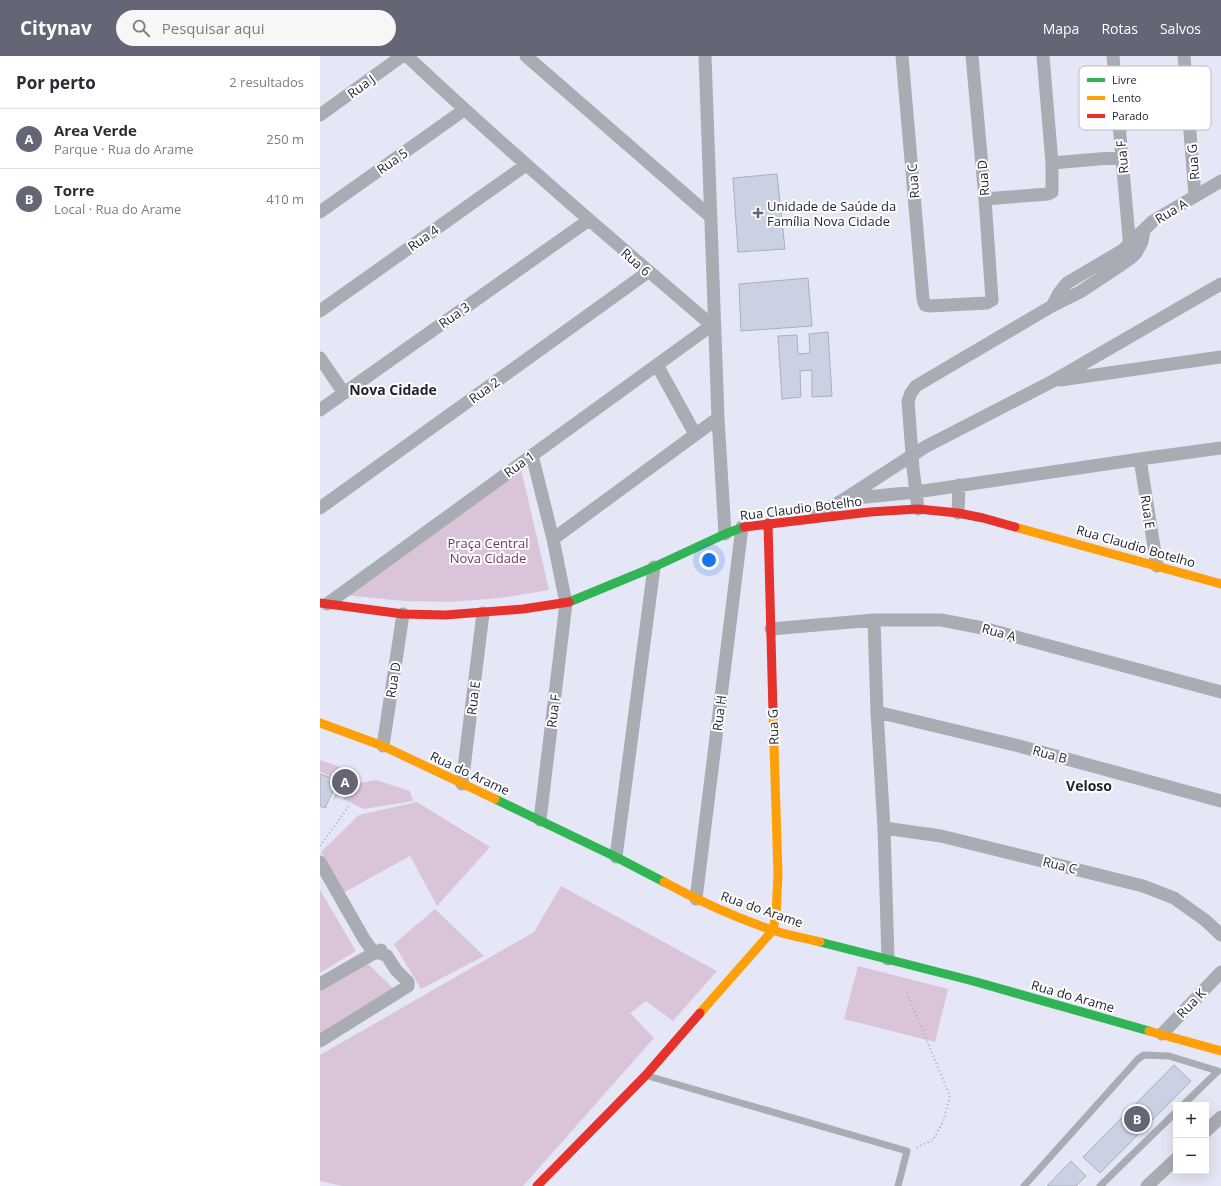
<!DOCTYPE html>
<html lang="pt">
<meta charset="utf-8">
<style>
:root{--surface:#fff;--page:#f7f7f7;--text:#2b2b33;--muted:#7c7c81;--line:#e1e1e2;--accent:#646575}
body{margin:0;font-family:"Open Sans",sans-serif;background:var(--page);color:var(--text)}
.controls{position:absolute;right:12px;bottom:12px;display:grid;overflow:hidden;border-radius:0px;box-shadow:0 4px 16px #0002}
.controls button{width:36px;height:36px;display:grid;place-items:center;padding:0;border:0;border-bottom:1px solid var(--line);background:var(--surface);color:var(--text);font:20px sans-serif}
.you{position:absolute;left:389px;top:504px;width:14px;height:14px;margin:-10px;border:3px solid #fff;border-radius:50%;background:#1a73e8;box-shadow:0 0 0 6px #1a73e833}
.badge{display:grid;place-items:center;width:26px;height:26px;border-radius:50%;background:var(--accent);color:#fff;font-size:13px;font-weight:700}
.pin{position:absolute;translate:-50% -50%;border:2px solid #fff;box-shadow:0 1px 4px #0006}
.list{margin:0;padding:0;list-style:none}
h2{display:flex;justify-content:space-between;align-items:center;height:52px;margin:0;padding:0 16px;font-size:17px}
h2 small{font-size:13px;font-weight:400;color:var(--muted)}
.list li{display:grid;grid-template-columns:26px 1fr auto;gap:12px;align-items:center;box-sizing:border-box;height:60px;padding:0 16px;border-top:1px solid var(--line)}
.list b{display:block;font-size:15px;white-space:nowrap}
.list p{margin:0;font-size:13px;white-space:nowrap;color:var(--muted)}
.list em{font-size:13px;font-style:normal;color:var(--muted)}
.icon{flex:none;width:22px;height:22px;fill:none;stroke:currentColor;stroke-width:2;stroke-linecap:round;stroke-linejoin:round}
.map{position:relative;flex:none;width:901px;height:1130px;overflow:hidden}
header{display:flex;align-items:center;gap:24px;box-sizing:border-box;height:56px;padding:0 20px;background:var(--accent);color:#fff}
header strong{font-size:19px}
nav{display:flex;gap:22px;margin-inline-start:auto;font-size:14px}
.search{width:280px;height:36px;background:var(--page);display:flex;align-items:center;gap:10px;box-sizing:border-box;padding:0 14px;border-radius:22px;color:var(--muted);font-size:15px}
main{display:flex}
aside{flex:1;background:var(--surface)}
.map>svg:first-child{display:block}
.green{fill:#dac4d9}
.building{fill:#cad1e2;stroke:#aaafbd}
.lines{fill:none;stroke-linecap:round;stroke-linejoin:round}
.path{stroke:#abacb5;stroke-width:2;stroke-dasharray:1 3;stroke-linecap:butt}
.lane{stroke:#aaacb3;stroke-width:7}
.street{stroke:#aaacb3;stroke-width:13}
.fast{stroke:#30b455;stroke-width:9}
.slow{stroke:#ff9f0a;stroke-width:9}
.jam{stroke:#e5322d;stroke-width:9}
.poi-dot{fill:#646575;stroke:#fff;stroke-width:1.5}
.labels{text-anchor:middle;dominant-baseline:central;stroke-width:4;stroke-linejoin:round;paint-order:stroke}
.street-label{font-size:13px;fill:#1e1f2f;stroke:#fff}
.poi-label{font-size:13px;fill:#1e1f2f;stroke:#fff;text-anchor:start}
.park-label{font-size:13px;fill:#793362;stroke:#fff}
.neighbourhood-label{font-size:14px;font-weight:bold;fill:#1e1f2f;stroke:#fff}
.key{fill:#fff;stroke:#bcbcc1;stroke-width:1}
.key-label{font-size:11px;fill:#1e1f2f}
</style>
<header>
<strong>Citynav</strong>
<div class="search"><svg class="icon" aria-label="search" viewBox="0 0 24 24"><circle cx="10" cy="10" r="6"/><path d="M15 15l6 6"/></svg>Pesquisar aqui</div>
<nav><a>Mapa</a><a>Rotas</a><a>Salvos</a></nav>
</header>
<main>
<aside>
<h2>Por perto<small>2 resultados</small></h2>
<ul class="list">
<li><span class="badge">A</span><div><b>Area Verde</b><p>Parque · Rua do Arame</p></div><em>250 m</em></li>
<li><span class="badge">B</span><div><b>Torre</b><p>Local · Rua do Arame</p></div><em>410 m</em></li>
</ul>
</aside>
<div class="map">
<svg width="901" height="1130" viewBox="0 0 901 1130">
<rect width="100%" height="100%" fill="#e5e7f6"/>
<!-- green -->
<path class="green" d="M201 413 229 534 180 542 129 546 84 545 24 539Z
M0 704 38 717 13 745 20 724 0 716Z
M56 724 90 735 93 745 44 753 23 743 39 727Z
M97 746 170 791 117 850 90 800 23 837 1 796 39 759Z
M241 830 397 915 353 965 326 945 310 957 334 982 203 1130H22L0 1125V999L214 876Z
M0 834 36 895 0 917Z
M115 853 164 900 101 933 74 888Z
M46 906 73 932 0 978V935Z
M538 910 628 933 615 986 524 963Z"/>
<!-- building -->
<path class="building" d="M457 118 465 193 418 196 413 122Z
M488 222 492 270 421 275 419 228Z
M508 276 512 340 492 341V314L480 315 481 341 462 343 458 280 477 279 478 298 490 297 489 278Z
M0 718 18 724 5 752 0 750Z
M854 1009 871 1025 780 1117 763 1101Z
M751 1105 766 1120 756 1130H727Z"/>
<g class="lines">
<!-- path -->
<path class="path" d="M0 790 29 750
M587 937 630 1040 623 1066 613 1084 595 1092"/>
<!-- lane -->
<path class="lane" d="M328 1020 587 1095 578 1130
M704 1130 818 1003 824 999 849 1000 898 1015 863 1049
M780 1130 856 1056"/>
<!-- street -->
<path class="street" d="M87 0C187 94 291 183 395 272
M206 0 391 161
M385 0 398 362 405 478
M582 0 603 243 605 249 609 250 667 247 672 244 665 143 652 0
M793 0 810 193
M864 0 875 140
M0 59 82 0
M732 107 802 101
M665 143 728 138 732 136V107L723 0
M0 156 144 54
M732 250 739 237 747 227 803 194 833 165 901 125
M0 255 206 109
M0 302 24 337
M337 309 375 378
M740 324 901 301
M0 354 269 164
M212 399 233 483 246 547 220 764
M820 403 837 510
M526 443 596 436 820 403 901 392
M0 452 328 216
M598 453 593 412 588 345 591 337 596 330 732 250 760 236 801 209 811 202 816 197 822 186 824 174
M638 457 639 429
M495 460 523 444 605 391 733 325 901 228
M233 483 398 362
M7 548 392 269
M554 564 557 656 564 772 568 903
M451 573 554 564H621L663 572 901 636
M557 656 699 690 901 745
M63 690 83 558
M142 728 163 557
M564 772 621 780 823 830 854 842 885 864 901 879
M296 801 334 511
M0 806 44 883 54 897 61 894
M376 843 422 471
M0 928 54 897H60L67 900 76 914 88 926V930L0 985
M842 978 901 916
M886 1075 901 1061
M827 1130 856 1103"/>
<!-- fast -->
<path class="fast" d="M249 546 334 511 405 478 424 471
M175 743 296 801 344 826
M500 886 653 925 829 975"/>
<!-- slow -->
<path class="slow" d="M695 471 901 528
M0 667 63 690 175 743
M344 826C379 845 414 861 452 874 467 879 484 882 500 886
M380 957 453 874 456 858 458 819 453 657
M829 975 901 995"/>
<!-- jam -->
<path class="jam" d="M448 467 453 657
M424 471 550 456 598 453 638 457 663 462 695 471
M0 547 83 558 125 559 203 553 249 546
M217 1130 326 1019 380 957"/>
</g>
<!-- markers -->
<path class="poi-dot" d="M436 151h4v4h4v4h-4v4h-4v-4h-4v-4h4z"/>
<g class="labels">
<!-- street labels -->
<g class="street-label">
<text transform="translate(41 30) rotate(-36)">Rua J</text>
<text transform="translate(802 101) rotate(-95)">Rua F</text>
<text transform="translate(72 105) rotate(-35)">Rua 5</text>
<text transform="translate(873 106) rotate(-95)">Rua G</text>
<text transform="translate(663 122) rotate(-95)">Rua D</text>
<text transform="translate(593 125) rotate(-95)">Rua C</text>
<text transform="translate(851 155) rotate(-31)">Rua A</text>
<text transform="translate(103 182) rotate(-35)">Rua 4</text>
<text transform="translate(316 206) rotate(41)">Rua 6</text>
<text transform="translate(134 259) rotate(-35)">Rua 3</text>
<text transform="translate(164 334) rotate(-36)">Rua 2</text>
<text transform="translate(199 408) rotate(-36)">Rua 1</text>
<text transform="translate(481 452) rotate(-7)">Rua Claudio Botelho</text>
<text transform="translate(828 456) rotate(81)">Rua E</text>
<text transform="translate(816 490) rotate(16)">Rua Claudio Botelho</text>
<text transform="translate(679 576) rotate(15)">Rua A</text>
<text transform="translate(73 624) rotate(-81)">Rua D</text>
<text transform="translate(153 642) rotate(-83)">Rua E</text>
<text transform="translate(233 655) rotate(-83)">Rua F</text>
<text transform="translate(399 657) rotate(-83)">Rua H</text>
<text transform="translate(453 671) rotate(-92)">Rua G</text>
<text transform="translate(730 698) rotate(15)">Rua B</text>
<text transform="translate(150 717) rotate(25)">Rua do Arame</text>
<text transform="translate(740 809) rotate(14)">Rua C</text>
<text transform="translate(442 853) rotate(19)">Rua do Arame</text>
<text transform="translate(753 940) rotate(16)">Rua do Arame</text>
<text transform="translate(871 947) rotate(-46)">Rua K</text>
</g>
<!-- poi labels -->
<g class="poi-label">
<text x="447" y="150">Unidade de Saúde da<tspan x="447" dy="15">Família Nova Cidade</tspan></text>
</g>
<!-- park labels -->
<g class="park-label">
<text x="168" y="487">Praça Central<tspan x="168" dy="15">Nova Cidade</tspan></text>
</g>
<!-- neighbourhood labels -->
<g class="neighbourhood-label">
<text x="73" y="333">Nova Cidade</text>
<text x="769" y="729">Veloso</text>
</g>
</g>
<!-- legend -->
<rect x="759" y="10" width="132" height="64" rx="6" class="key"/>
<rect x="767" y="22" width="18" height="4" fill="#30b455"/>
<rect x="767" y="40" width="18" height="4" fill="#ff9f0a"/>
<rect x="767" y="58" width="18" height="4" fill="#e5322d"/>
<g class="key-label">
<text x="792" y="28">Livre</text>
<text x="792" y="46">Lento</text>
<text x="792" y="64">Parado</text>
</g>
</svg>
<div class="controls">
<button>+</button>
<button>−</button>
</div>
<div class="you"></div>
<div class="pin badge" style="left:25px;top:726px">A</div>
<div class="pin badge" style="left:817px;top:1063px">B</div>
</div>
</main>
